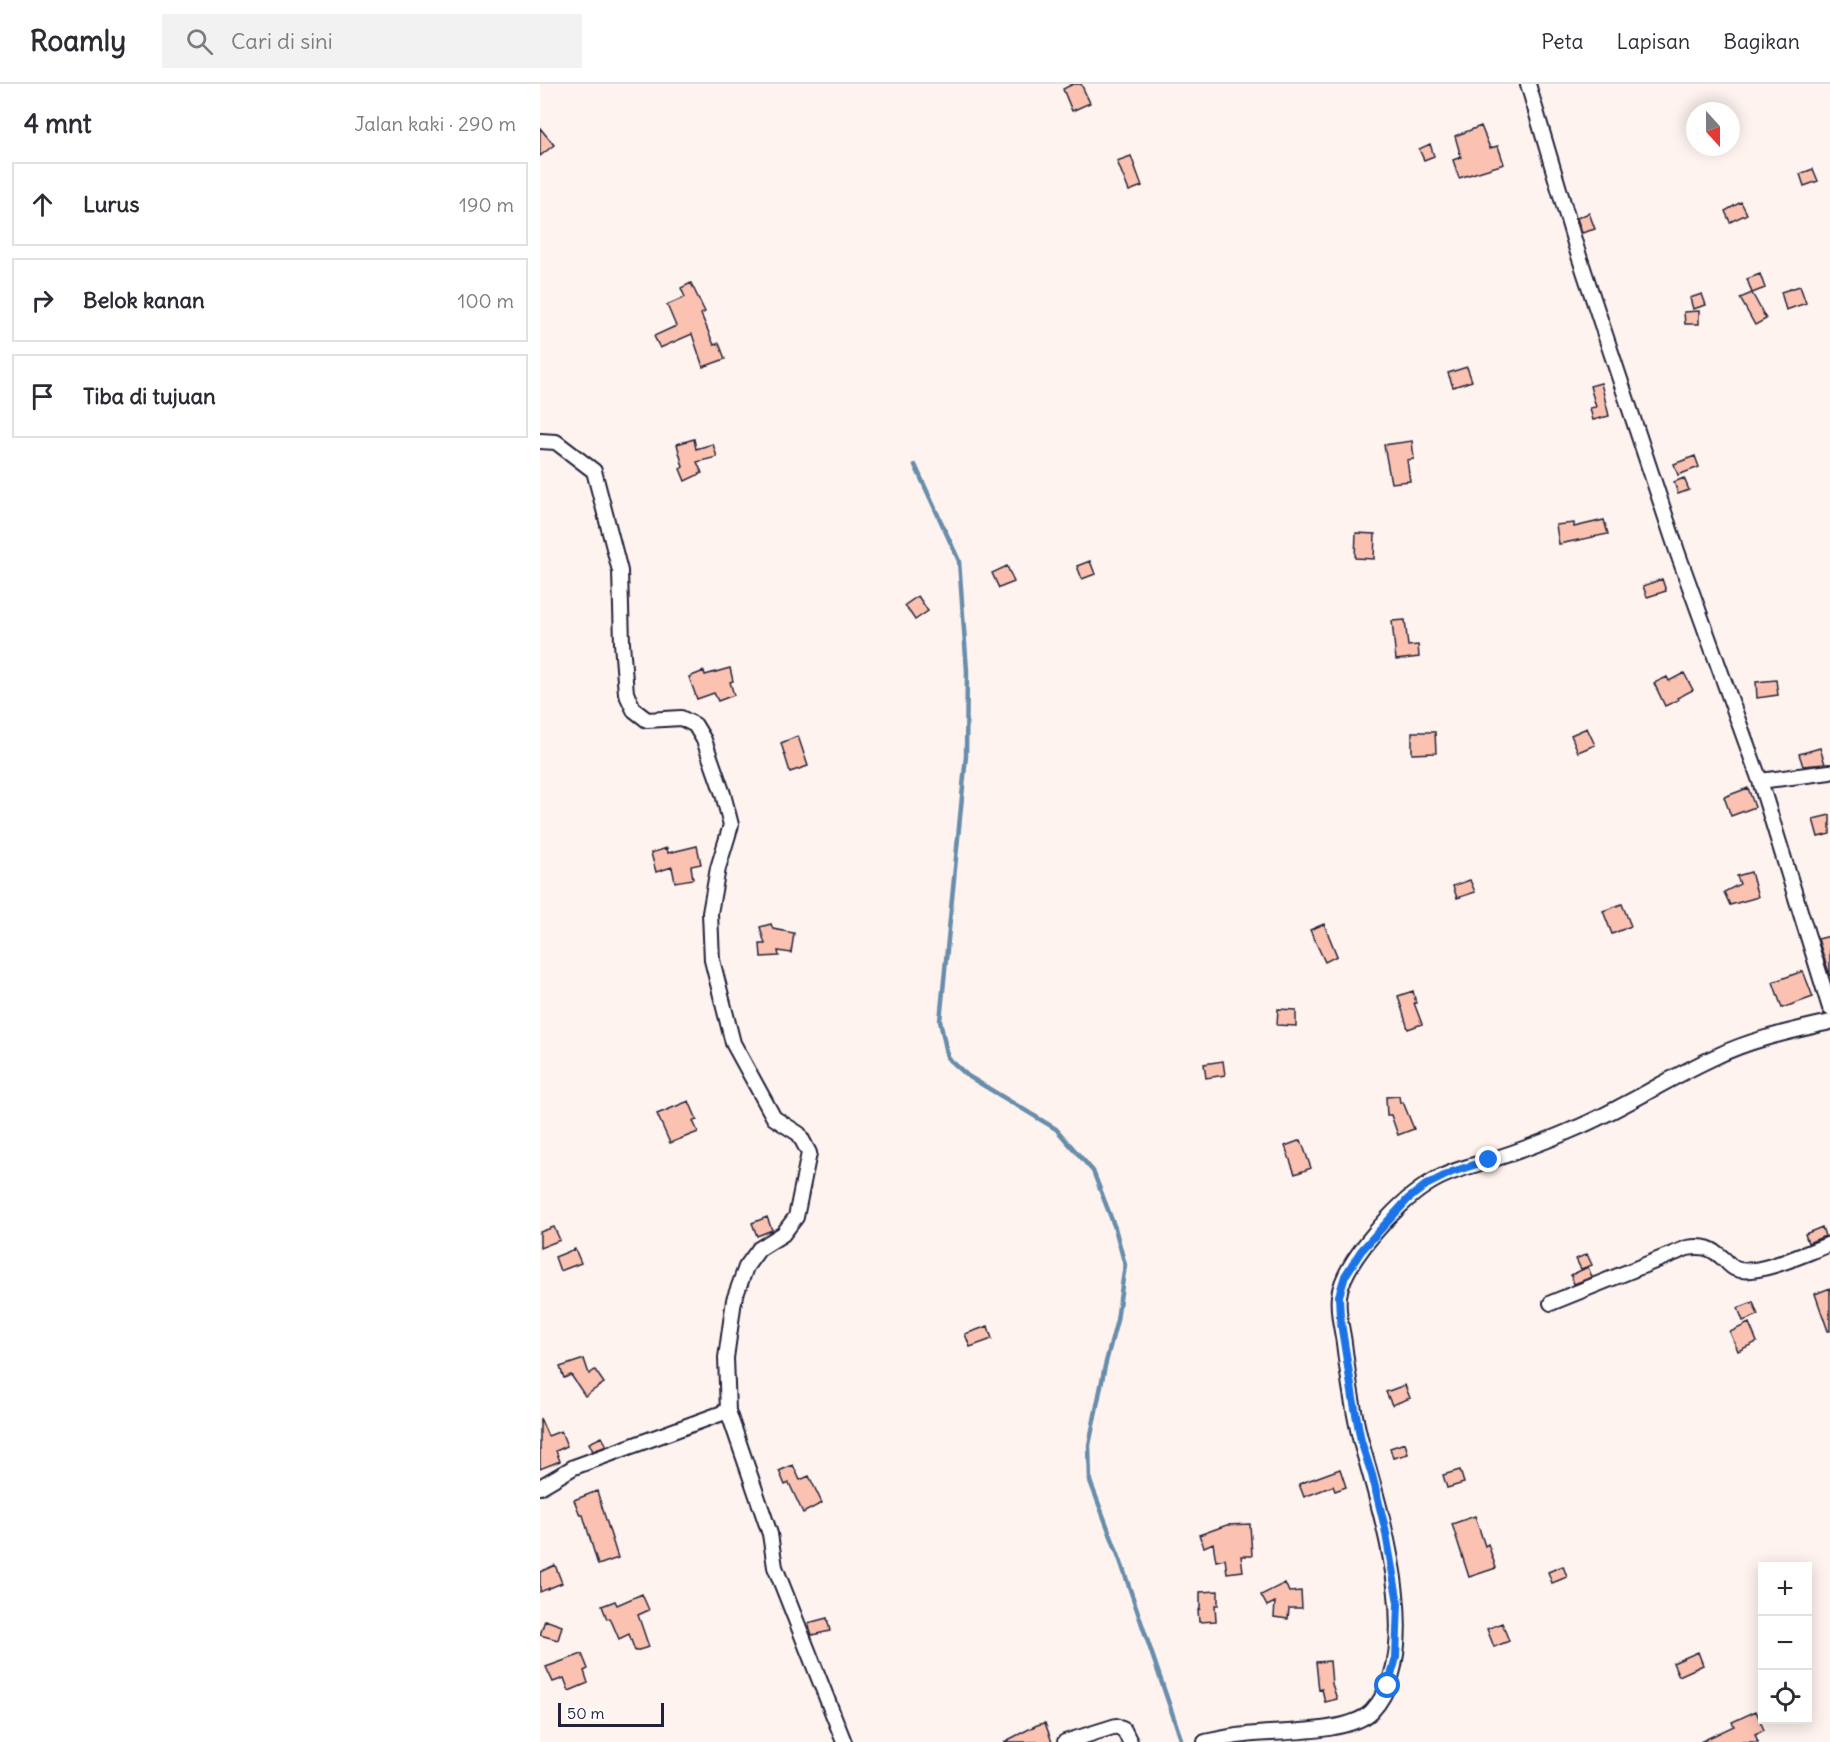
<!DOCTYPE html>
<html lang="id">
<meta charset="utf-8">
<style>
:root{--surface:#fff;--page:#f2f2f3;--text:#2b2b33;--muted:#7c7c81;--line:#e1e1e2}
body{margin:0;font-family:Delius,sans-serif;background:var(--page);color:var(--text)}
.controls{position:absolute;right:18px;bottom:18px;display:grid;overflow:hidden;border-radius:0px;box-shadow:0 3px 15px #0003}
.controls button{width:54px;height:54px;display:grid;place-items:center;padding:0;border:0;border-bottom:2px solid var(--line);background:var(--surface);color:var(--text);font:30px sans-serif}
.compass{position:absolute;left:1146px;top:18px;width:54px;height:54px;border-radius:50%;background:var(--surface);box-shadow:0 3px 15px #0003;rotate:159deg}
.scale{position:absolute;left:18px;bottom:15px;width:106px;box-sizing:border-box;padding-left:6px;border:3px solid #22223b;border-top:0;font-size:16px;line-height:21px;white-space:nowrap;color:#22223b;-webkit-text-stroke:4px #fff;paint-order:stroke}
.stop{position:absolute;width:18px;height:18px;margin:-14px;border:4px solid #1a73e8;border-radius:50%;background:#fff}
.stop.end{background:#1a73e8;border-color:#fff;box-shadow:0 2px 6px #0008}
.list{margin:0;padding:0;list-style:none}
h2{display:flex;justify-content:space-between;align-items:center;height:78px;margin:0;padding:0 24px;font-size:26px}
h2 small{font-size:20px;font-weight:400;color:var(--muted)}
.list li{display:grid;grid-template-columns:39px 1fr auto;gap:18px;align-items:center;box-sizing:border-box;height:84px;margin:0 12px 12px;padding:0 12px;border:2px solid var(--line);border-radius:0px}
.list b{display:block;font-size:22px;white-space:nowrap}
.list em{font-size:20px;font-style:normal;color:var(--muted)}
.icon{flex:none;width:33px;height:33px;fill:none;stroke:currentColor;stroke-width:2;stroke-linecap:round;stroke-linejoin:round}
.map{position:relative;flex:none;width:1290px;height:1658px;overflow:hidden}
header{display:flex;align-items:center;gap:36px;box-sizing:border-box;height:84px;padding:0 30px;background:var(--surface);border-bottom:2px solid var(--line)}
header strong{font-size:28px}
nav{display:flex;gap:33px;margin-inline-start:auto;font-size:21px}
.search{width:420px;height:54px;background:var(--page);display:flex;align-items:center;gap:15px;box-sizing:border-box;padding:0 21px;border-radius:0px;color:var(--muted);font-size:22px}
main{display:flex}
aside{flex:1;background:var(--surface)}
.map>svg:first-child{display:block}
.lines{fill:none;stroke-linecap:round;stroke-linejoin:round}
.stream{stroke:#678dab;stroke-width:4.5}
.building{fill:#fbc2b1;stroke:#22223b;stroke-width:1.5}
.minor-casing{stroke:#22223b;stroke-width:18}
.minor{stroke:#fff;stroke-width:14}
.route{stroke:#1a73e8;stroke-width:8}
</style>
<header>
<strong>Roamly</strong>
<div class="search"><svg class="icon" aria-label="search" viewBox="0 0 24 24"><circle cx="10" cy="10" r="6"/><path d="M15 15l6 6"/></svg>Cari di sini</div>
<nav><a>Peta</a><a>Lapisan</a><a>Bagikan</a></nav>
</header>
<main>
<aside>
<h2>4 mnt<small>Jalan kaki · 290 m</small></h2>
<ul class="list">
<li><svg class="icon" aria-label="ahead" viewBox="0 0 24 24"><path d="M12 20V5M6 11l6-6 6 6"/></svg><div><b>Lurus</b></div><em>190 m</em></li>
<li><svg class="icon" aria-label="right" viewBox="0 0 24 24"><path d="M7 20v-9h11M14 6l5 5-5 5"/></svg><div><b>Belok kanan</b></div><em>100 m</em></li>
<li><svg class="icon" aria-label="arrive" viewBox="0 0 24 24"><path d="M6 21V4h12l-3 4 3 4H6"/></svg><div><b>Tiba di tujuan</b></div></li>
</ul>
</aside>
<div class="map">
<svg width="1290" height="1658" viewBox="0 0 1290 1658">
<rect width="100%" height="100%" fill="#fef3ef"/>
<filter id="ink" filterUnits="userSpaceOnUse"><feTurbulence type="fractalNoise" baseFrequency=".0167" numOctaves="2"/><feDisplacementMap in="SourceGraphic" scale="12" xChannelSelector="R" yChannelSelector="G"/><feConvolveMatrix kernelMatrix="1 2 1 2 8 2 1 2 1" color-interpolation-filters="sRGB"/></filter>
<g filter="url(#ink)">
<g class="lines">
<!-- stream -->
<path class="stream" d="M375 381 419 477 427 587 426 672 400 937 408 974 428 992 516 1045 553 1087 575 1144 585 1181 577 1236 565 1282 549 1361 550 1397 580 1476 642 1658"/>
</g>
<!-- building -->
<path class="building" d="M533 0H541L550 19 532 27 523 5Z
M941 42 950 64 958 62 964 80 919 94 913 76 921 73 915 52Z
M0 44 14 61 0 72Z
M890 60 894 72 884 76 879 65Z
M591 72 602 102 589 107 577 77Z
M1273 85 1278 97 1264 102 1260 90Z
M1201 118 1207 130 1190 138 1185 127Z
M1049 129 1055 145 1042 149 1037 134Z
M1220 190 1225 204 1212 209 1207 195Z
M151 199 165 228 161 230 174 261 179 259 185 275 163 283 152 250 120 264 114 252 136 242 127 221 145 213 141 204Z
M1260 202 1266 219 1246 226 1241 208Z
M1212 209 1226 235 1215 241 1200 214Z
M1162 210 1166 221 1153 225 1150 214Z
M1159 227V240H1145L1144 228Z
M927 283 932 297 913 303 908 289Z
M1061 299 1069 332 1053 336 1050 324 1056 323 1050 302Z
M154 355 156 365 173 360 177 373 157 378 162 389 145 397 140 385 143 383 137 360Z
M872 357 874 375 867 376 870 397 851 399 844 361Z
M1155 372 1159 383 1138 391 1134 380Z
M1144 394 1149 406 1138 410 1134 398Z
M1064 436 1068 450 1019 460 1016 441 1034 439V443Z
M816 449 835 450 834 475 815 474Z
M550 477 555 490 542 495 537 482Z
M467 482 474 498 459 504 452 489Z
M1122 495 1126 507 1107 513 1103 502Z
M378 512 388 527 375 536 365 521Z
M865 536 868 562 878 561 879 573 856 576 852 537Z
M190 584 193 597 190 598 194 611 178 617 174 609 157 615 149 593 164 587 165 591Z
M1144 589 1153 606 1137 614 1138 616 1125 622 1114 599 1127 593 1129 597Z
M1236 596 1238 611 1217 614 1216 598Z
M1047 644 1055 661 1038 668 1031 651Z
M872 648H895L896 669 872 670Z
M258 652 268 682 250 688 241 659Z
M1280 664 1285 680 1263 682 1259 670Z
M1208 704 1215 723 1191 732 1184 713Z
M1290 731V750L1278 753 1273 735Z
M157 762 161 780 151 782 153 795 135 798 132 783 116 788 111 769 127 764 128 769Z
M1211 788 1218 813 1190 821 1184 808 1200 800 1197 792Z
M930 796 935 808 917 814 913 802Z
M1082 820 1091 842 1072 850 1063 827Z
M231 840 233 845 254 849 251 869 238 867 239 872 221 873 220 860H225L220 843Z
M784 840 797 872 785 878 770 846Z
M1290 852V892L1278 855Z
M1263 887 1273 913 1242 924 1233 898Z
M873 907 876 919H874L882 940 868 945 858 912Z
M738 925 756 926V942L737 941Z
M683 977 685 991 666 994 664 980Z
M859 1012 860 1019 863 1018 874 1045 858 1051 851 1031H847L846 1013Z
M149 1017 157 1036 153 1037 158 1048 130 1059 117 1030Z
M761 1056 771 1084 755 1090 745 1062Z
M227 1133 232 1146 217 1152 212 1139Z
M14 1143 20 1156 0 1164V1148Z
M1282 1143 1285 1152 1268 1159 1265 1150Z
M35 1165 41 1179 20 1187 15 1173Z
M1047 1170 1052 1181 1041 1185 1036 1175Z
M1048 1183 1052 1193 1034 1200 1031 1191Z
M1290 1204V1247H1288L1275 1210Z
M1213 1218 1218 1231 1203 1237 1198 1224Z
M1209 1239 1217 1258 1198 1267 1190 1248Z
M448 1242 452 1255 430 1263 425 1250Z
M44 1275 49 1290 55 1286 64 1299 45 1312 31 1291 24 1294 20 1283Z
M865 1301 870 1314 852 1321 846 1308Z
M0 1334 8 1352 21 1347 27 1362 16 1367 20 1377 0 1385Z
M62 1353 67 1362 53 1367 49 1359Z
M865 1359 868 1370 853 1374 850 1364Z
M253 1381 260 1396 269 1392 282 1419 263 1429 249 1399 245 1401 239 1387Z
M800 1385 806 1403 795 1407 793 1402 764 1413 759 1400Z
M920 1386 924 1399 907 1404 903 1391Z
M57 1407 78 1474 58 1481 43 1431H40L34 1416Z
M935 1432 945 1462 948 1460 956 1484 929 1493 912 1440Z
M710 1440 712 1472H701L703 1487 687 1489 685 1475 676 1477 673 1459 664 1463 659 1451 687 1441Z
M15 1481 22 1499 0 1508V1488Z
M1023 1482 1027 1493 1012 1499 1008 1488Z
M745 1499 749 1508 761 1507 762 1524H749L748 1535 734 1533 735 1518 727 1522 721 1511Z
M678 1507V1521H675L676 1537 659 1538 658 1526 660 1525V1508Z
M102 1510 109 1526 98 1531 109 1563 95 1567 89 1550 79 1555 70 1534 67 1535 62 1522 75 1517 77 1521Z
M287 1534 290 1547 272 1551 268 1539Z
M5 1536 22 1542 18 1556 0 1551Z
M962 1539 969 1557 954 1563 947 1545Z
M1158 1568 1163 1581 1139 1592 1133 1579Z
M42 1570 48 1585 44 1587 48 1599 29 1607 24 1594 13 1598 6 1583Z
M790 1577 792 1600 797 1615 785 1618 782 1605 779 1606 776 1578Z
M1216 1627 1224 1646 1215 1650 1218 1658H1160L1194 1642 1192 1638Z
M505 1639 512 1658H464L497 1641Z"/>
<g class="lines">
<defs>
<path id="minor" d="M988 0 1037 166 1138 470 1220 697 1290 924
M0 357 16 358 54 387 80 487 82 559 86 609 94 626 107 636 141 634 155 641 164 656 183 710 191 741 178 784 170 829 172 876 193 959 234 1034 259 1050 269 1069 256 1133 243 1150 219 1165 206 1183 194 1216 186 1274 188 1327 230 1450 235 1483 304 1658
M1220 697 1290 688
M1011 1219 1147 1164C1164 1161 1172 1164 1185 1176 1188 1179 1191 1183 1196 1185 1216 1193 1269 1168 1290 1160
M0 1403 34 1383 188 1327
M525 1658 576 1642 584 1646 590 1658
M665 1658C679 1655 692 1652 706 1651 738 1647 810 1650 832 1627 887 1568 840 1426 821 1358 813 1327 808 1292 804 1259 802 1244 797 1228 799 1212 803 1178 857 1120 885 1102 905 1088 928 1083 951 1076 979 1067 1007 1057 1034 1045 1084 1024 1128 994 1177 972 1212 955 1252 947 1290 938"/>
</defs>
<!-- minor casing -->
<use href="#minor" class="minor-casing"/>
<!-- minor -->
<use href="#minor" class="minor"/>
</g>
</g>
<g class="lines" filter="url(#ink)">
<!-- route -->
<path class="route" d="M848 1602 856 1574 858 1519 845 1444 832 1391 821 1357 813 1314 800 1233 799 1212 805 1192 821 1167 868 1115 886 1101 912 1088 949 1076"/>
</g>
</svg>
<div class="controls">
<button>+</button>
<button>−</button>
<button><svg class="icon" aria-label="locate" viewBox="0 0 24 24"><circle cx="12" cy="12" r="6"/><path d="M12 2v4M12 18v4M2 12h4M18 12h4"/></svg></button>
</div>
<svg class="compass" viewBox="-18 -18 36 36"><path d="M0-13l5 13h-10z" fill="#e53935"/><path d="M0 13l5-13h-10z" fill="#7c7c81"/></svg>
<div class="scale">50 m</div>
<div class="stop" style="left:848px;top:1602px"></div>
<div class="stop end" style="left:949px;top:1076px"></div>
</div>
</main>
